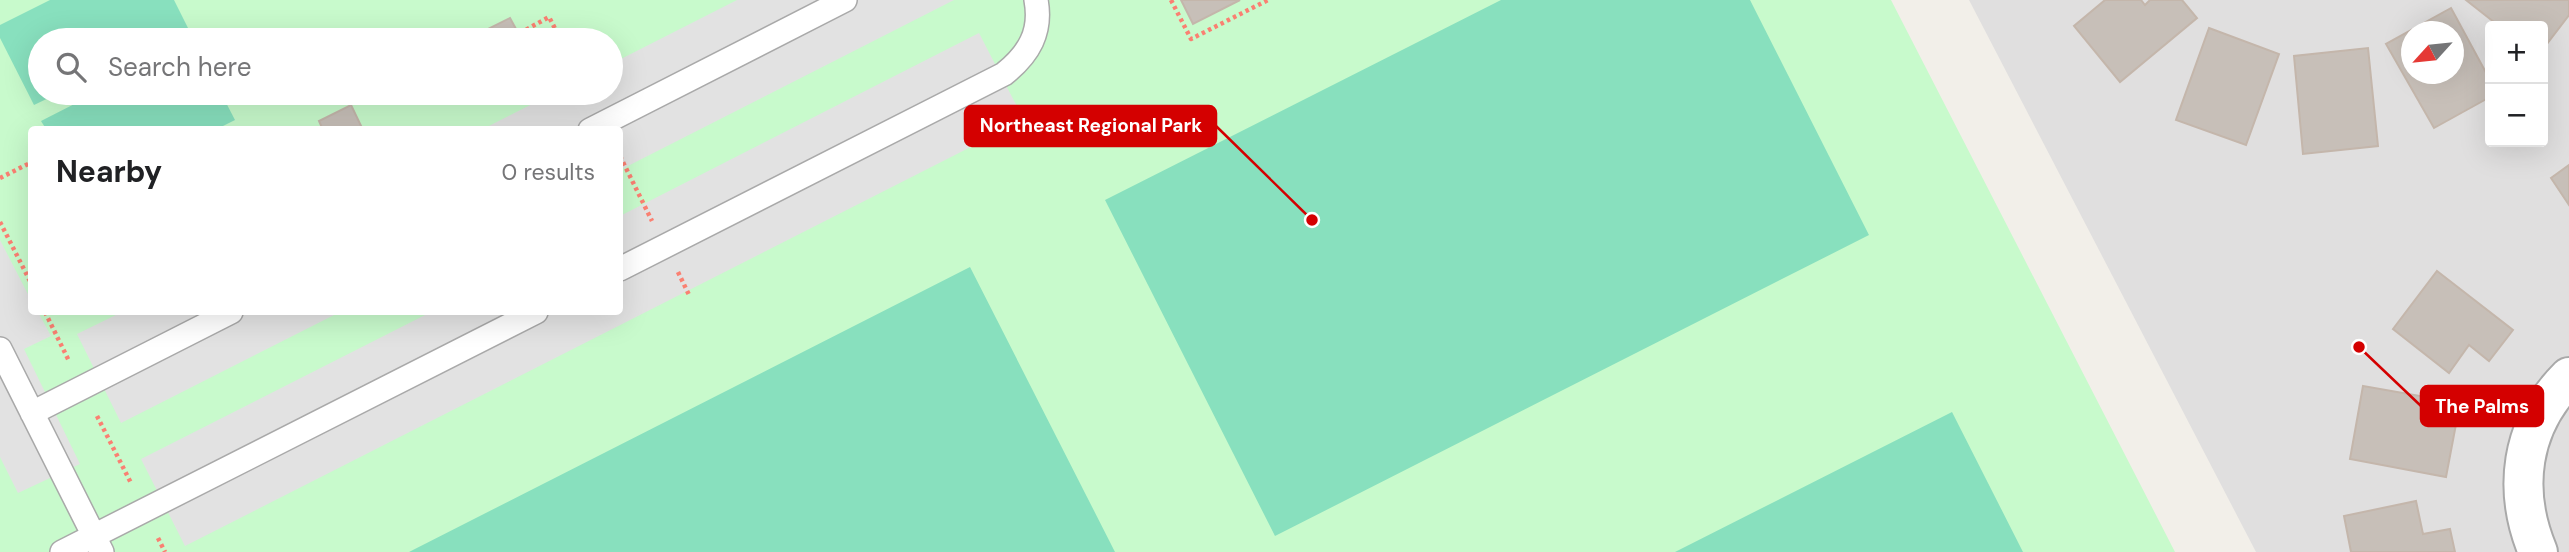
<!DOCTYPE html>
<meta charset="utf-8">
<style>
:root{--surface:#fff;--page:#f2f2f2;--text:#202124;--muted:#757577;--line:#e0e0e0}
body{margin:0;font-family:"DM Sans",sans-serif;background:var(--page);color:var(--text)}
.controls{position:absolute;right:21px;top:21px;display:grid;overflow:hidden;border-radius:7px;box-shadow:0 7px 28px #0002}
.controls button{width:63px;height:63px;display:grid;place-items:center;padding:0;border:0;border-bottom:2px solid var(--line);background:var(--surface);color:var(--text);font:35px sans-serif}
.compass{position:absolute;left:2401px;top:21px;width:63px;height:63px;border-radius:50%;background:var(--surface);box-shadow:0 7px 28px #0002;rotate:243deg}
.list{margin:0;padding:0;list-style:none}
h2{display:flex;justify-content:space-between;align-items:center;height:91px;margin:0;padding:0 28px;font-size:30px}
h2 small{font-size:23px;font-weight:400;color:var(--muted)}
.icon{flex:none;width:38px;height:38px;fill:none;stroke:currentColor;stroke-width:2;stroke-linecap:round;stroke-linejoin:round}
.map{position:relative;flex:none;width:2569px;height:552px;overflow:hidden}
.search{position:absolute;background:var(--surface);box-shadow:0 7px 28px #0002;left:28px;top:28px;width:595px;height:77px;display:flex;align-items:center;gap:18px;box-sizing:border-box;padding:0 24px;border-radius:38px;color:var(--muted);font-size:26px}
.panel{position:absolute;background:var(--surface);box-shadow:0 7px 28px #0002;left:28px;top:126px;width:595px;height:189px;border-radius:7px}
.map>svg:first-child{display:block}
.residential{fill:#e0dfdf;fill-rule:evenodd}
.park{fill:#c8facc;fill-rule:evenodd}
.pitch{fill:#88e0be}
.parking{fill:#e2e2e2}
.building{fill:#c7bfb8;stroke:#c4b6ab;stroke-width:2;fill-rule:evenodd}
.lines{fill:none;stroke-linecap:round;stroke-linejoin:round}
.lane-casing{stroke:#a9a9a9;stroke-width:26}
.street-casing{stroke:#a9a9a9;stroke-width:42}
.path{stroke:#fa8072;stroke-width:4.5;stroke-dasharray:3.5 3.5;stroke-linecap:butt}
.lane{stroke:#fff;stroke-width:23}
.street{stroke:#fff;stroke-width:38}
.leader{fill:none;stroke:#d40000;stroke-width:2.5}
.callout-dot{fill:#d40000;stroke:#fff;stroke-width:2.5}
.callout{fill:#d40000;stroke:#d40000;stroke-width:2.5}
.callout-label{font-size:19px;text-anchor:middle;font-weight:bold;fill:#fff}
</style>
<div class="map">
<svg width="2569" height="552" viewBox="0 0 2569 552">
<rect width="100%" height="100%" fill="#f2efe9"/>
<!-- residential -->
<path class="residential" d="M1969 0H2569V552H2256ZM2490 26H2543V142H2490ZM2412 32H2454V74H2412Z"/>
<!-- park -->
<path class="park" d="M0 0H1891L2175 552H0ZM40 40H611V93H40ZM32 130H620V312H32Z"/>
<!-- pitch -->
<path class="pitch" d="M50 0H174L188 28 163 40H40V93H59L34 105 0 38V25Z
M1501 0H1750L1869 235 1275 536 1105 200Z
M96 93H221L235 120 217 129H46L41 121Z
M970 267 1115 552H409Z
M1952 412 2023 552H1675Z"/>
<!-- parking -->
<path class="parking" d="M737 0H954L620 170V130H481L554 93H611V64Z
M979 33 1024 120 185 546 141 459 431 312H620V216Z
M0 240 31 300 32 312H38L51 336 24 349 80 464 18 493 0 457Z
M122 312H340L121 423 77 334Z"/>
<!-- building -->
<path class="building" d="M1181 0H1240L1193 24Z
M2105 0H2141L2145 5 2150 0H2182L2197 18 2120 82 2074 26Z
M2466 0H2569V15L2543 49V26H2499Z
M2451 8 2490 80V97L2434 128 2386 44ZM2412 32H2454V74H2412Z
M510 18 522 40H466Z
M2209 28 2279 54 2246 145 2176 120Z
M2368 48 2378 146 2303 154 2294 56Z
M351 105 363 130H323L319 121Z
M2569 165V205L2551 178Z
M2437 271 2513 330 2489 361 2469 345 2449 373 2393 329Z
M2363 386 2460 403 2446 477 2350 459Z
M2416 501 2423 534 2450 529 2455 552H2351L2344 516Z"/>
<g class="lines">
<defs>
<path id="lane" d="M590 130 845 0
M620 269 1004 74C1029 54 1042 32 1036 0
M0 349 102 552
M32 413 231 312
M62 552 536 312"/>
<path id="street" d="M2538 552C2512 490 2520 426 2569 377"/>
</defs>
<!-- lane casing -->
<use href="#lane" class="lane-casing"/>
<!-- street casing -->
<use href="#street" class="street-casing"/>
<!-- path -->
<path class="path" d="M1171 0 1191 39 1268 0
M520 33 549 17 561 40
M620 156 652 221
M0 178 30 163
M0 222 32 285
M678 272 690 297
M45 312 69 361
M97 416 131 483
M158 538 165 552"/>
<!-- lane -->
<use href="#lane" class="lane"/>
<!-- street -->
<use href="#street" class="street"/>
</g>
<!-- callouts -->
<path class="leader" d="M1312 220L1216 126M2359 347L2421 406"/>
<g class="callout-dot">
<circle cx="1312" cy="220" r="7"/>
<circle cx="2359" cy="347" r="7"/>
</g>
<g class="callout">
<rect x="965" y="106" width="251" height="40" rx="7"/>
<rect x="2421" y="386" width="122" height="40" rx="7"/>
</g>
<g class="callout-label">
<text x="1091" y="132">Northeast Regional Park</text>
<text x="2482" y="413">The Palms</text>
</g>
</svg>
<div class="controls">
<button>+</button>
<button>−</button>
</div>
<svg class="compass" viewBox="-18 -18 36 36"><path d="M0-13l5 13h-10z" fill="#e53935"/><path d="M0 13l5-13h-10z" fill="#757577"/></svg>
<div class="search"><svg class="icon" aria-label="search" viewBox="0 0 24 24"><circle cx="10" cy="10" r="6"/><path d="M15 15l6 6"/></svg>Search here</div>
<section class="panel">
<h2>Nearby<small>0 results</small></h2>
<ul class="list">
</ul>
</section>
</div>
